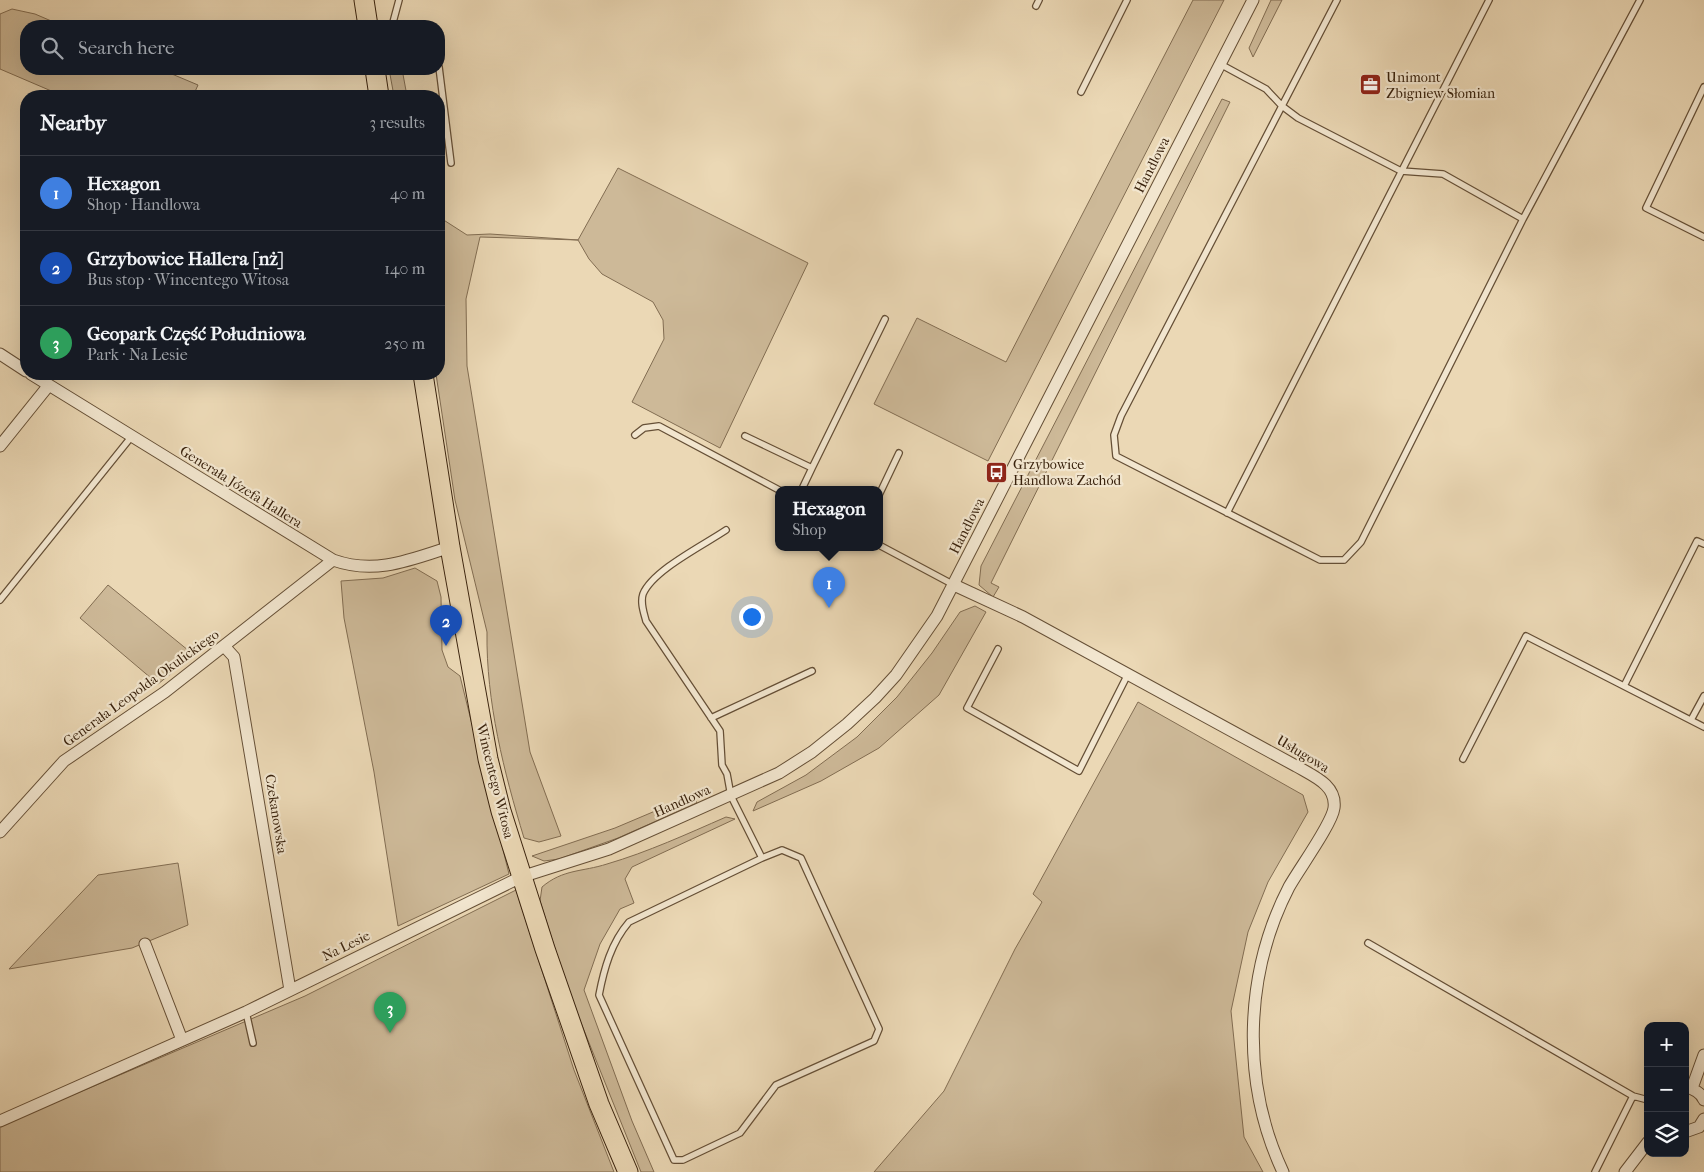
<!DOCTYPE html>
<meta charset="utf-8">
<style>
:root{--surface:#171b24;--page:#242831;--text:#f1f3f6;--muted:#9ea1a6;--line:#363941;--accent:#c59692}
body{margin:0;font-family:"IM FELL French Canon",serif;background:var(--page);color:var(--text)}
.controls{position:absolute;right:15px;bottom:15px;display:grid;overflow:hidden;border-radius:10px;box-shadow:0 5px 20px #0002}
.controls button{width:45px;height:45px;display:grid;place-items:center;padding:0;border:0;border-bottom:1px solid var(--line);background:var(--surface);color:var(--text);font:25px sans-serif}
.you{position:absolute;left:751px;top:616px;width:18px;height:18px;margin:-12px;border:4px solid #fff;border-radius:50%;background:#1a73e8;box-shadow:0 0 0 8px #1a73e833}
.badge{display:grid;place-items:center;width:32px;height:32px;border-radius:50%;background:var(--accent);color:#fff;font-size:16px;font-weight:700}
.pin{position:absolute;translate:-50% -41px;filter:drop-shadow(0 1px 2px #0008)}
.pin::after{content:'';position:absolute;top:26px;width:18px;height:15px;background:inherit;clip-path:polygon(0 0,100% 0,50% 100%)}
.popup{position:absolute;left:775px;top:486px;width:108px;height:65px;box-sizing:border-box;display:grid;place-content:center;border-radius:10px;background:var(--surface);filter:drop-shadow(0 1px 4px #0005);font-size:16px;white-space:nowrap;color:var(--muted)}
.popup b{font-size:19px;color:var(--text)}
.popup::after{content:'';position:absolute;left:50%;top:100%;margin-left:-10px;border:10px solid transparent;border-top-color:var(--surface)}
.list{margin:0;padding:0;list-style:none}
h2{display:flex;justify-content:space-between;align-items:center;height:65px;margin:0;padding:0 20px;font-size:21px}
h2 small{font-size:16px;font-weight:400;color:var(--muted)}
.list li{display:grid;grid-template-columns:32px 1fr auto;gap:15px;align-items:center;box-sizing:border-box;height:75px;padding:0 20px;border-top:1px solid var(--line)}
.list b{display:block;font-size:19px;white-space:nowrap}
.list p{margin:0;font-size:16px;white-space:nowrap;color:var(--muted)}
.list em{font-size:16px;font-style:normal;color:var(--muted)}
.icon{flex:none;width:28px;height:28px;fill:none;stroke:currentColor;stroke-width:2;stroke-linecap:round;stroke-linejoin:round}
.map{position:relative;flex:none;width:1704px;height:1172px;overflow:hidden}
.search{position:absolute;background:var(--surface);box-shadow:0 5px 20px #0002;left:20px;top:20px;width:425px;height:55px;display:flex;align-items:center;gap:12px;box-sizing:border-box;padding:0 18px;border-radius:20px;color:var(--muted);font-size:19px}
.panel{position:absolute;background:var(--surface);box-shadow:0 5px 20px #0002;left:20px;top:90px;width:425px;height:290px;border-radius:20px}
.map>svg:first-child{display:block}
.green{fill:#cdb998;stroke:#826d52}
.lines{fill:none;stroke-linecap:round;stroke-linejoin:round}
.lane-casing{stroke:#654f36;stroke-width:8}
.street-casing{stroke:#654f36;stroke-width:13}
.primary-casing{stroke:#38210c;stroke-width:21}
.lane{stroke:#f2e6cf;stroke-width:5.5}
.street{stroke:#f2e6cf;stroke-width:11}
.primary{stroke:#ebd8b5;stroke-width:19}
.labels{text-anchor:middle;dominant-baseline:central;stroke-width:4.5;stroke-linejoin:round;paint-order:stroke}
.poi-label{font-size:14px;fill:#38210c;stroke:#f2e6cf;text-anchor:start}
.street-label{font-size:14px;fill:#38210c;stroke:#f2e6cf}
</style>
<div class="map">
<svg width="1704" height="1172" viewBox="0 0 1704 1172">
<rect width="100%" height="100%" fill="#ebd8b5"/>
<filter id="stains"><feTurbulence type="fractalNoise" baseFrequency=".004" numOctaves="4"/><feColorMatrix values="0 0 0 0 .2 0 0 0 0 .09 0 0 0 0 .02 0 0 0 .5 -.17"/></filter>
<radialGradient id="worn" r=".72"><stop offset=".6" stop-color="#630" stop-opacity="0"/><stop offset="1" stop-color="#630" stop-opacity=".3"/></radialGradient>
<!-- green -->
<path class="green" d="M1193 0H1224L988 461 874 404 917 318 1006 362Z
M1271 0H1282L1253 57 1249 48Z
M12 9 35 14 63 26H26V69H160L198 85 193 96H63L0 69V14Z
M389 69H402L407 96H394Z
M1222 99 1230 102 991 583 999 587 993 597 979 585 981 566Z
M618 168 808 263 720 448 632 402 664 339 663 320 653 302 602 274 589 259 578 240 480 237 466 299 467 366 530 752 561 836 539 842 524 838C504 772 486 702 487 632L455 500 436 374H439V217L467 235 490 234 578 240Z
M415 568 437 581 441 597 442 650 448 667 460 676 509 874 398 926 374 772 344 618 341 581 383 578Z
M108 585 194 655 158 684 80 618Z
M975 606 986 612 939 695 879 748 821 781 753 811 757 802 806 775 857 737 897 697 932 653 960 612Z
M1138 702 1303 795 1308 812 1268 882 1248 932 1231 1011 1244 1137 1263 1172H874L944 1091 1015 949 1042 902 1033 894Z
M693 795 697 803 618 838 559 859 544 861 532 856 615 828Z
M726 817 735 819 632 867 625 879 634 903 620 909 600 944 584 990 632 1121 654 1172H641L569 993 540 901 542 887C563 869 582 872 607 864 648 852 687 834 726 817Z
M178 863 188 925 132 948 9 969 98 875Z
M516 890 574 1070 614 1172H0V1126L305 996Z"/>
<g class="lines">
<defs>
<path id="lane" d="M1337 0 1121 416 1114 435 1116 456 1320 560H1344L1361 542 1523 219 1640 0
M1036 6 1039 0
M392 26 399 0
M1220 64 1266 89 1282 106 1298 118 1401 171 1443 174 1523 219
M439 67 451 163
M1704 87 1646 208 1704 237
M1081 92 1127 0
M635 435 644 428 659 426 779 490
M745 436 812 468 802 489
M812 468 885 319
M879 495 899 453
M1227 513 1489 0
M726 530C704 545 653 570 643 594 640 603 644 613 646 621L720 731 722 765 727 774 731 796 762 858 629 922C611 943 604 969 599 995L674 1160H683L740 1133 776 1085 874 1041 879 1029 801 858 782 850 762 858
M879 545 954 585
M0 600 132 436
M998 649 967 708 1079 771 1128 674
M1624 686 1697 541 1704 544
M711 718 812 671
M1691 720 1704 696
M1463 759 1526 636 1704 727
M1368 943 1633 1096 1648 1100
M246 1012 253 1043
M1595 1172 1633 1096"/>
<path id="street" d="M0 354 26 371
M31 374 333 560C375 575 410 560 450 547
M0 446 49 385
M954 585 1023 617 1296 766C1313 776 1337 785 1334 808 1332 824 1299 869 1289 887 1244 974 1241 1083 1283 1172
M224 646 234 657 290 990
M0 832 64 761 165 692 333 560
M145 944 182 1040
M1686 1087C1694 1089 1701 1093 1704 1100
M1692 1088 1704 1055
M0 1121 246 1012 521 877 609 849 779 773 812 752 847 724 875 698 896 675 937 616 1253 0
M1685 1132 1699 1127 1704 1119
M1625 1172 1648 1142"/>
<path id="primary" d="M364 0 368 26
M375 69 379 96
M423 374 450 547 488 759 501 811 545 949 599 1104 628 1172"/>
</defs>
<!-- lane casing -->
<use href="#lane" class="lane-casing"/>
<!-- street casing -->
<use href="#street" class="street-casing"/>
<!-- primary casing -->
<use href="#primary" class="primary-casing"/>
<!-- lane -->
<use href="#lane" class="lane"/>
<!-- street -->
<use href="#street" class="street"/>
<!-- primary -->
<use href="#primary" class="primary"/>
</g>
<!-- icons -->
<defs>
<symbol id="office-square" viewBox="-11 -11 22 22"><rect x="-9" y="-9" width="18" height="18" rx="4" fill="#8f2418" stroke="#f2e6cf"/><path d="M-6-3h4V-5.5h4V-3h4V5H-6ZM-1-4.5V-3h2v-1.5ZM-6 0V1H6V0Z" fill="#fff"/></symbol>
<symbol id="bus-square" viewBox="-11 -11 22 22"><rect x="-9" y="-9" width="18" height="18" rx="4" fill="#8f2418" stroke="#f2e6cf"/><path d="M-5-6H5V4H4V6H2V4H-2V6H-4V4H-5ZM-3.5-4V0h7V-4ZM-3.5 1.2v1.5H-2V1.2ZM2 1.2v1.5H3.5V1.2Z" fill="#fff"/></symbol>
</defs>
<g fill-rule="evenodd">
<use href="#office-square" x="1358" y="72" width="25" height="25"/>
<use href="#bus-square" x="984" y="460" width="25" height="25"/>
</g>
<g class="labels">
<!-- poi labels -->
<g class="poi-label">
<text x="1386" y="77">Unimont<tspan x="1386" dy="16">Zbigniew Słomian</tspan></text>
<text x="1013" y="464">Grzybowice<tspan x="1013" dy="16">Handlowa Zachód</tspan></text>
</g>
<!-- street labels -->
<g class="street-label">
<text transform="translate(1152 165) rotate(-63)">Handlowa</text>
<text transform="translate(241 487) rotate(32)">Generała Józefa Hallera</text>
<text transform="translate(967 526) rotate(-63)">Handlowa</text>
<text transform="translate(141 688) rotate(-36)">Generała Leopolda Okulickiego</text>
<text transform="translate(1303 754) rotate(31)">Usługowa</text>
<text transform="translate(495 781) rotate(76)">Wincentego Witosa</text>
<text transform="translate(682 801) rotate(-24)">Handlowa</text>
<text transform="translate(276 814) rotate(81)">Czekanowska</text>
<text transform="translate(346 946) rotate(-26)">Na Lesie</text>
</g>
</g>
<rect width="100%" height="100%" filter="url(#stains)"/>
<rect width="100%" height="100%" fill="url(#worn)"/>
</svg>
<div class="controls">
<button>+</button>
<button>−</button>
<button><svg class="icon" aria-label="layers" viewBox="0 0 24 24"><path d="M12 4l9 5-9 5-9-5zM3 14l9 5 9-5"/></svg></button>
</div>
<div class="you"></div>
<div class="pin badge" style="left:829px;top:608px;background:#3f7fe0">1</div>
<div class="popup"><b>Hexagon</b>Shop</div>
<div class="pin badge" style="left:446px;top:646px;background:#1a4fb4">2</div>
<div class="pin badge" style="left:390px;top:1033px;background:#2e9e5b">3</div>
<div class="search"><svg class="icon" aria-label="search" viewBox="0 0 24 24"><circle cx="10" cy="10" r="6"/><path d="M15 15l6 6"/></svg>Search here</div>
<section class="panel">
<h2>Nearby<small>3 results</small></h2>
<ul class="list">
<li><span class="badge" style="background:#3f7fe0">1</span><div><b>Hexagon</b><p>Shop · Handlowa</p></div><em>40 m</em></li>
<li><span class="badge" style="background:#1a4fb4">2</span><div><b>Grzybowice Hallera [nż]</b><p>Bus stop · Wincentego Witosa</p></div><em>140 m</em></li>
<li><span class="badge" style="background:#2e9e5b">3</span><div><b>Geopark Część Południowa</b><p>Park · Na Lesie</p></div><em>250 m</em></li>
</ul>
</section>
</div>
